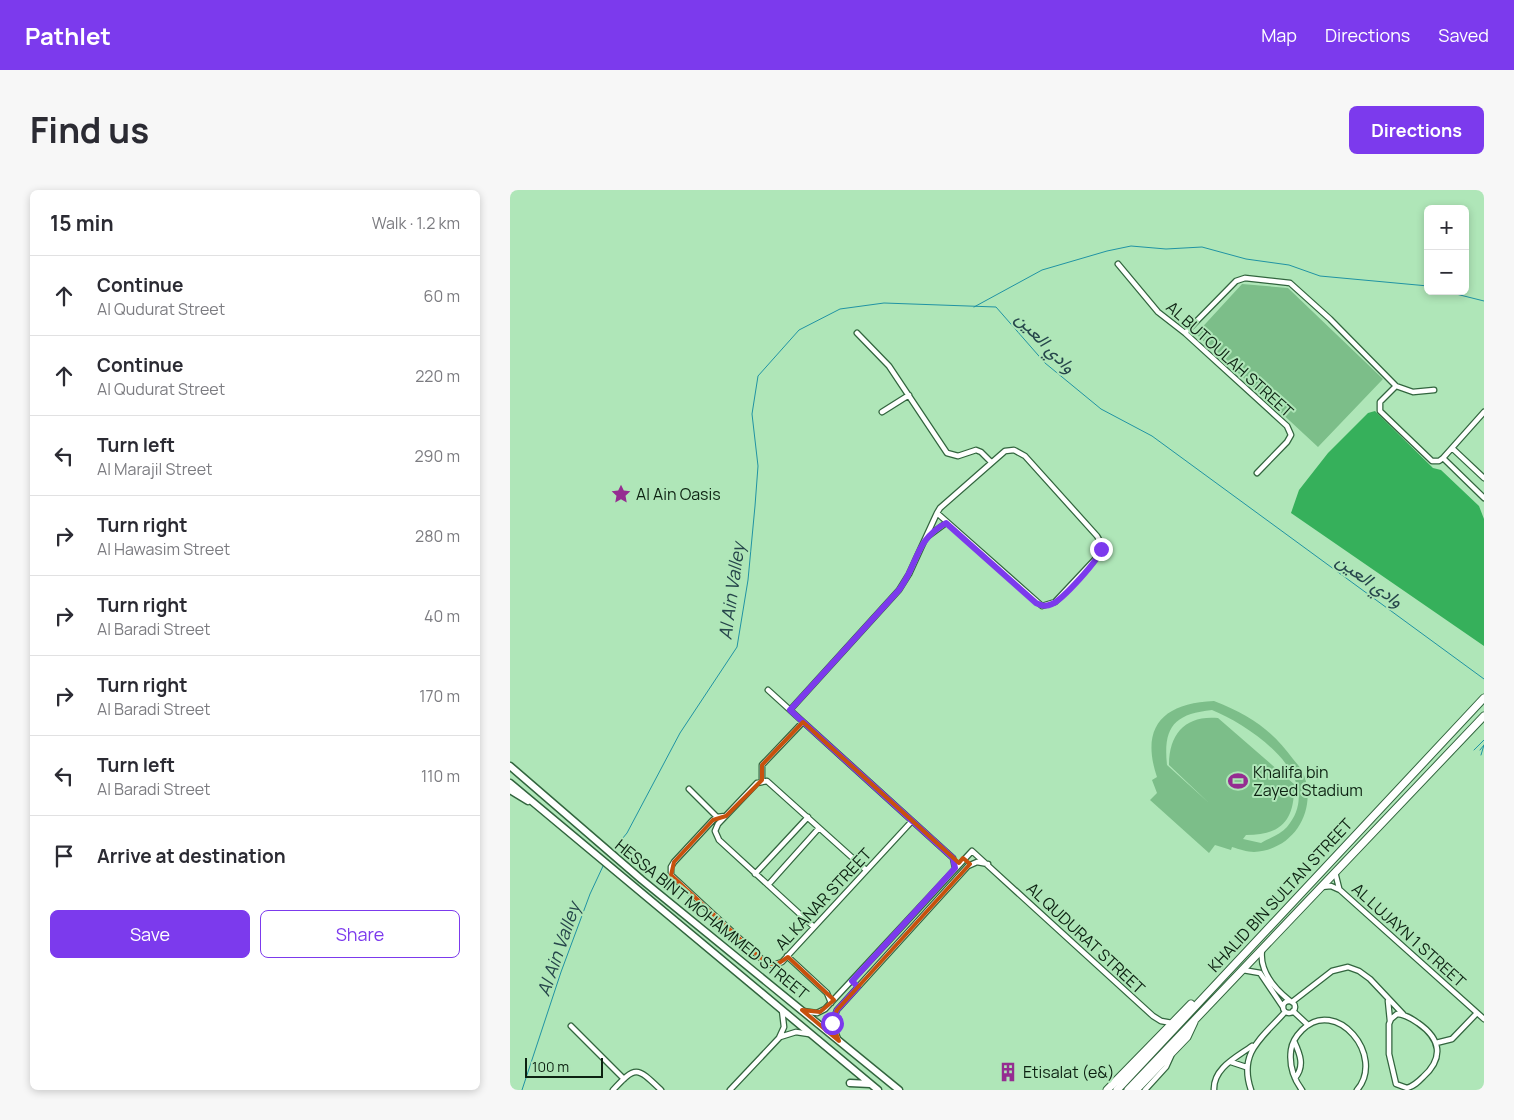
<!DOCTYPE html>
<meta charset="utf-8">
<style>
:root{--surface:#fff;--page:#f7f7f7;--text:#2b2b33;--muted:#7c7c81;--line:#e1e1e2;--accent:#7c3aed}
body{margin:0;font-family:Manrope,Vazirmatn,sans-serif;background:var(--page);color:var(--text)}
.controls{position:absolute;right:15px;top:15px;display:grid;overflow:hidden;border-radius:8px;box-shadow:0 2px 8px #0003}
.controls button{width:45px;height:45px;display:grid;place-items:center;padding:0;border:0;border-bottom:1px solid var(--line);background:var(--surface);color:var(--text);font:25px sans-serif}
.scale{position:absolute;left:15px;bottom:12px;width:78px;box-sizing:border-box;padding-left:5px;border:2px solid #0d2212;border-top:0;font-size:14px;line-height:18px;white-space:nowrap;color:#0d2212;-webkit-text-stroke:4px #afe6b8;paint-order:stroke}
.stop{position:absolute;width:15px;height:15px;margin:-11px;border:4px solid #7c3aed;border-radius:50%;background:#fff}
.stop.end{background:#7c3aed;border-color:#fff;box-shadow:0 1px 5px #0008}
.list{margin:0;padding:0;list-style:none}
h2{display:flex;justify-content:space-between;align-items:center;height:65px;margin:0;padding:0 20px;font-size:21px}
h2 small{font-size:16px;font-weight:400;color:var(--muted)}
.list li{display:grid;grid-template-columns:32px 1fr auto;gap:15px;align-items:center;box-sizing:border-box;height:80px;padding:0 20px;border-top:1px solid var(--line)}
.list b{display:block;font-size:19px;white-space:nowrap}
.list p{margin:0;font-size:16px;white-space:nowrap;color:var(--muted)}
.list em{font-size:16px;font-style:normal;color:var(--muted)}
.actions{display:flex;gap:10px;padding:15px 20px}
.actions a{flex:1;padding:11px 0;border:1px solid var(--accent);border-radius:8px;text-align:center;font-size:18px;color:var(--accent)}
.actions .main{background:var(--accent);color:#fff}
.icon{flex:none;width:28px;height:28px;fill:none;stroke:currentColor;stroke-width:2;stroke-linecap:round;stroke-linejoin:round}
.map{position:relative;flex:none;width:974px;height:900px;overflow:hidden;border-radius:8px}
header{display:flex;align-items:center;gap:30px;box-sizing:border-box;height:70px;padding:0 25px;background:var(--accent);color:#fff}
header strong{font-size:24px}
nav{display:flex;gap:28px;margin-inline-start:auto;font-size:18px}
.intro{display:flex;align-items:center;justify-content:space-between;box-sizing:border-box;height:120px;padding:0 30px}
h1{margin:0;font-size:35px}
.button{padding:12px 22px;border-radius:8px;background:var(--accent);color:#fff;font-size:18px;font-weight:700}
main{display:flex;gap:30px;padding:0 30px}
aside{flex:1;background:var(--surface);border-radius:8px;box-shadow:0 2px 8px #0003}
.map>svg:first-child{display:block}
.green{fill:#7cbe89;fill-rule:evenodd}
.forest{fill:#36b05b}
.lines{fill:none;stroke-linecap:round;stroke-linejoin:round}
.stream{stroke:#2093a3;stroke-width:1}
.street-casing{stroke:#32653e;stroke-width:7}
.secondary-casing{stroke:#32653e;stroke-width:9}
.primary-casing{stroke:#32653e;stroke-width:9}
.street{stroke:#fff;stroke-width:4.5}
.secondary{stroke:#fff;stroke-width:6}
.primary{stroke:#fff;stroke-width:7}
.route{stroke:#7c3aed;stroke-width:6}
.marked{fill:none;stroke:#c7510d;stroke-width:4;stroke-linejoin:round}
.labels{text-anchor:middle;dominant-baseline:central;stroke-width:4;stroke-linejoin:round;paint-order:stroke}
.street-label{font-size:16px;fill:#0d2212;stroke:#afe6b8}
.poi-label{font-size:16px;fill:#0d2212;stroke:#afe6b8;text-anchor:start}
.water-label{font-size:18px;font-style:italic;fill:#26464b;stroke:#afe6b8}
</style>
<header>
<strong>Pathlet</strong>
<nav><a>Map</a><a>Directions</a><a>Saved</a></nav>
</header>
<div class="intro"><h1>Find us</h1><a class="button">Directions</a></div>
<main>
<aside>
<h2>15 min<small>Walk · 1.2 km</small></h2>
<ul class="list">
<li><svg class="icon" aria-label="ahead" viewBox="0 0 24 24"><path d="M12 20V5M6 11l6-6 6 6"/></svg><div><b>Continue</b><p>Al Qudurat Street</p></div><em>60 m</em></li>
<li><svg class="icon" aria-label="ahead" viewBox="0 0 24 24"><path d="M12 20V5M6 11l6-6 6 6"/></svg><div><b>Continue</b><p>Al Qudurat Street</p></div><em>220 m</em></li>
<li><svg class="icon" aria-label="left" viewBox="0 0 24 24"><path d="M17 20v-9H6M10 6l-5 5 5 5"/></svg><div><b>Turn left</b><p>Al Marajil Street</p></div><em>290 m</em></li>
<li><svg class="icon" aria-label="right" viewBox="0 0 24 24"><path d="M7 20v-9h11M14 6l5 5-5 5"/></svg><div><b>Turn right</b><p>Al Hawasim Street</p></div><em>280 m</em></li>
<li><svg class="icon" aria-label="right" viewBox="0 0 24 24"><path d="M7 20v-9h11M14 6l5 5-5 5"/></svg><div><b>Turn right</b><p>Al Baradi Street</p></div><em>40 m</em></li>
<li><svg class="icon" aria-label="right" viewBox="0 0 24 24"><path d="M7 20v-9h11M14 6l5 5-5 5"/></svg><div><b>Turn right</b><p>Al Baradi Street</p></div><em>170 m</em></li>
<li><svg class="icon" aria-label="left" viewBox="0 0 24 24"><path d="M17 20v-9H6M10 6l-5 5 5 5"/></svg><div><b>Turn left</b><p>Al Baradi Street</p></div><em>110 m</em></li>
<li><svg class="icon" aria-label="arrive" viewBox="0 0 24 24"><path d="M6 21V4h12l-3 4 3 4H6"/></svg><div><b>Arrive at destination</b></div></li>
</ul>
<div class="actions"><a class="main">Save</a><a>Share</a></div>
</aside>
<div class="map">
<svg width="974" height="900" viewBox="0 0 974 900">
<rect width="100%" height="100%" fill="#afe6b8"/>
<!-- green -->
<path class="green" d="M732 94 778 98 873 189 808 257 686 144Z
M704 511C739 525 761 539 783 569 787 574 792 579 794 585 807 621 784 660 744 662 737 662 729 659 722 657L721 660 705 655 699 663 640 610 647 603 642 590 647 587C630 537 653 513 704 511ZM702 520C741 536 818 588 777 637 770 645 759 648 751 653L733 649 736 645C772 645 785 630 784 594L708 528C676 525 659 543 659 575L699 613 657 575C653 537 664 524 702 520Z"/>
<!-- forest -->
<path class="forest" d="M865 221 923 278 931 280 969 316 974 329V456L781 323 789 300 818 263 858 223Z"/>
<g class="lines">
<!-- stream -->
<path class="stream" d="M934 101 974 111
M464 117 532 80 597 61 621 56 656 59 692 57 736 69 779 75 810 86 918 96
M964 560 974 550
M970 560 974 555
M971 565 974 555
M103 660 117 643 170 543 227 457 238 390 245 316 248 276 242 224 248 186 289 140 330 119 374 113 486 117 535 173 591 219 642 246 974 489
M12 900 51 782 80 704 94 674"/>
<defs>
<path id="street" d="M608 74 648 122 675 143 777 236 781 245 777 252 747 283
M347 143 379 176 437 263 448 266 466 260 471 262 481 272
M675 143 726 91 735 88 780 93 820 129 886 196 903 202 924 200
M886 196 870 212V221L922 271H929L933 268 974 222
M372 222 399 205
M942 258 974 288
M933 268 974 308
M417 347 436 333
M258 500 443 668 445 678
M280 520 389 400 399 384 427 323 430 318 495 261 504 260 515 266 587 346 591 353V363L545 412 532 416 427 323
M252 591V575L293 532
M179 599 207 627
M215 626 207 627 203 630 164 672 161 677V685L256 773 263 775 272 772 402 631
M825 682 829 698
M245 684 298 627
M258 695 309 638
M811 697 821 696 830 700 974 829
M304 737 209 650 205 641 208 634 247 593 257 591 356 680
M752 760C749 781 765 799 780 811
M277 766 317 803 321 813
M733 780 750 783 773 817
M878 811 880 831
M773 817a6 6 0 1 1 12 0a6 6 0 1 1-12 0Z
M782 812 822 781 838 777 849 781 860 789 893 824
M293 821 307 823 315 819 462 661 643 826 651 831 662 833
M783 821 798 835
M887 824C895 824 902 829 908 833 931 849 934 868 913 887 908 892 904 896 897 898L886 894 879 864V834L881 829Z
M61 836 114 889
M270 847 286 842 299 844
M328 849 322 833 327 820 458 676 467 672 478 674
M784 851C790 864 795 876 785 888
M926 853 942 849 967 823
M721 872 736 877
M103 900C126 875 127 877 151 900
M220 900 269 848 274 837 272 820
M635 900 656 877 661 866
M704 900C703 878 727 867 742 856
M741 900C728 862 752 848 775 822
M792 900C783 888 779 875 781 860 782 852 786 846 792 840 826 806 876 866 847 900"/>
<path id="secondary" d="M0 576 132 690 389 900
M0 593 368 900
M0 600 18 611
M340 893 360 894"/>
<path id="primary" d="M597 900 681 814
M607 900 974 508
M618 900 974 526
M626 900 677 847 684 832"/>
</defs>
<!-- street casing -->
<use href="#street" class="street-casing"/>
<!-- secondary casing -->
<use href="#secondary" class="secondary-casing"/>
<!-- primary casing -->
<use href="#primary" class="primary-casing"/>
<!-- street -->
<use href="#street" class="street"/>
<!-- secondary -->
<use href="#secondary" class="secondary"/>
<!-- primary -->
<use href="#primary" class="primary"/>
</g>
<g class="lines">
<!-- route -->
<path class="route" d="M322 833 327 820 348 797 342 791 445 678 443 668 280 520 389 400C409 373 404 351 436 333L526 413C532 416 536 417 542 414 552 410 590 369 591 359"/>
</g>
<!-- marked area -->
<path class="marked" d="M293 532 449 673 453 668 460 674 327 820 322 833 329 851 292 820 310 822 324 810 278 767 266 775 256 773 161 685 164 672 203 630 216 626 252 590V575Z"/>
<!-- icons -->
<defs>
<symbol id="sight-bare" viewBox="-9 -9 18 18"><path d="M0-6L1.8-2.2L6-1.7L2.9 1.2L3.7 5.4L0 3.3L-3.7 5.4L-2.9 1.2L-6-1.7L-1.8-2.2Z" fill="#952d91" stroke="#afe6b8" stroke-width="2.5" paint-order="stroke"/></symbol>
<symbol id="stadium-bare" viewBox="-9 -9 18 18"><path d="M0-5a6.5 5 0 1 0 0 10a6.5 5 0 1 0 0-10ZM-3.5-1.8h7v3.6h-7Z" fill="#952d91" stroke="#afe6b8" stroke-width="2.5" paint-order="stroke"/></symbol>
<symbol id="building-bare" viewBox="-9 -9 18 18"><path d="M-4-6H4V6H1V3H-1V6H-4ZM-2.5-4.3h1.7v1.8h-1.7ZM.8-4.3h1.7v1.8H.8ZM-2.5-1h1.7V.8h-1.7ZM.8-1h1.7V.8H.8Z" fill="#952d91" stroke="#afe6b8" stroke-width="2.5" paint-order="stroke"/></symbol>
</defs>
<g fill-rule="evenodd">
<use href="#sight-bare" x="97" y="290" width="28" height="28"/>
<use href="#stadium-bare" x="714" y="577" width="28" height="28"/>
<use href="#building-bare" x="484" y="868" width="28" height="28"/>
</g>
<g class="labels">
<!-- street labels -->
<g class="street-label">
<text transform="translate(720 169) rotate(42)">AL BUTOULAH STREET</text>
<text transform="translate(770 705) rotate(-47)">KHALID BIN SULTAN STREET</text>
<text transform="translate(313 709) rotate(-47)">AL KANAR STREET</text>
<text transform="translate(202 729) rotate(39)">HESSA BINT MOHAMMED STREET</text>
<text transform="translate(899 745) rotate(42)">AL LUJAYN 1 STREET</text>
<text transform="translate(576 748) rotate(43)">AL QUDURAT STREET</text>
</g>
<!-- poi labels -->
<g class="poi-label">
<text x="126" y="304">Al Ain Oasis</text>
<text x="743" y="582">Khalifa bin<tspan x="743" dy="18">Zayed Stadium</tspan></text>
<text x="513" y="882">Etisalat (e&amp;)</text>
</g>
<!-- water labels -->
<g class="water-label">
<text transform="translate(536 152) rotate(46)">وادي العين</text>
<text transform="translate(860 390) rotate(36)">وادي العين</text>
<text transform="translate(221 401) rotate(-82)">Al Ain Valley</text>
<text transform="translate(48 759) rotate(-71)">Al Ain Valley</text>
</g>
</g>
</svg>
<div class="controls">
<button>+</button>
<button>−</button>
</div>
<div class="scale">100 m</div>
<div class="stop" style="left:322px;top:833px"></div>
<div class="stop end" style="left:591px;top:359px"></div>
</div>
</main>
